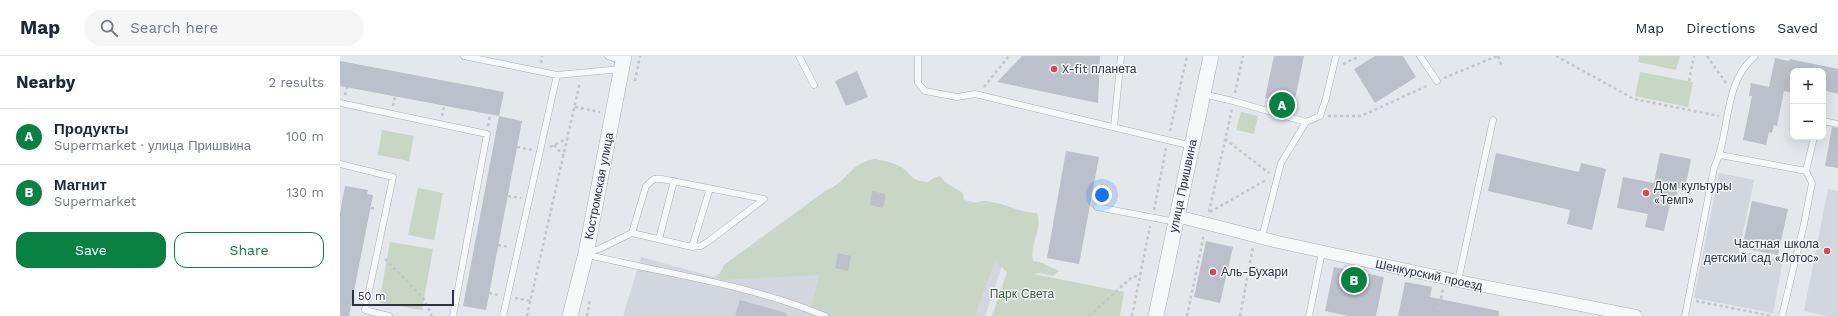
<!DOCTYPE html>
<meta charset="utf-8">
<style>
:root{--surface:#fff;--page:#f6f6f7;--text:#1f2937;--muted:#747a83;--line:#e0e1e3;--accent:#0b8043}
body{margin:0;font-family:"Work Sans",sans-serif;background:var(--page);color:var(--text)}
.controls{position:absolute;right:12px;top:12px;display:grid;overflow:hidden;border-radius:8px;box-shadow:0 4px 16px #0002}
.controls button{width:36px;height:36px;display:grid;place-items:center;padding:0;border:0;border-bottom:1px solid var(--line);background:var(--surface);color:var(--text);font:20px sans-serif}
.scale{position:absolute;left:12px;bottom:10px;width:102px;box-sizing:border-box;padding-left:4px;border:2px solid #2b3445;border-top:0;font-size:11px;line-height:14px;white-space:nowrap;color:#2b3445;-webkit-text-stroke:3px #f4f6f9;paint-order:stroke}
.you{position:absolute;left:762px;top:139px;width:14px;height:14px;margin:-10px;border:3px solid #fff;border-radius:50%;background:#1a73e8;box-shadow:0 0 0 6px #1a73e833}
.badge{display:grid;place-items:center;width:26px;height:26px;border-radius:50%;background:var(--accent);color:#fff;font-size:13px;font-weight:700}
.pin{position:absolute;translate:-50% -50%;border:2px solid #fff;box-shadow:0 1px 4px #0006}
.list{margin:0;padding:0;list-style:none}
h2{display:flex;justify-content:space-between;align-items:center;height:52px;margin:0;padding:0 16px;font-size:17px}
h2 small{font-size:13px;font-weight:400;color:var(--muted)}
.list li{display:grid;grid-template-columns:26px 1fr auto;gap:12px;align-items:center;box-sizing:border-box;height:56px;padding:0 16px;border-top:1px solid var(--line)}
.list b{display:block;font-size:15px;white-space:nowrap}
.list p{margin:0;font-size:13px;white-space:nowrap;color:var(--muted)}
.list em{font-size:13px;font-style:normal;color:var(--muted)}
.actions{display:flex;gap:8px;padding:12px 16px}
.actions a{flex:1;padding:9px 0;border:1px solid var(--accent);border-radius:12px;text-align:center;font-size:14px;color:var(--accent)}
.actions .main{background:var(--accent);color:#fff}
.icon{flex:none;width:22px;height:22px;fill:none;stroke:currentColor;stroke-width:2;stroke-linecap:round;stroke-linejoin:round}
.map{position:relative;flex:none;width:1498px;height:260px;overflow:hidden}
header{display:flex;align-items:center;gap:24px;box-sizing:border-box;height:56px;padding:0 20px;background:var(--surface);border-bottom:1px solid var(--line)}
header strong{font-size:19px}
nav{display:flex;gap:22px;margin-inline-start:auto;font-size:14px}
.search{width:280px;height:36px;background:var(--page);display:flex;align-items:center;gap:10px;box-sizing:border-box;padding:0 14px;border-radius:22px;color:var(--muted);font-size:15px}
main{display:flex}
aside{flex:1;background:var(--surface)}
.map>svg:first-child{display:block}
.built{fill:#d2d6de}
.green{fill:#c9d6c5}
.building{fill:#bbc0ca}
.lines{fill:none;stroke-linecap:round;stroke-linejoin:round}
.service-casing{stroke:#a9aeb7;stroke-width:7}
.minor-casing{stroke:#a9aeb7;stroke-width:13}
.tertiary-casing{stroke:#a9aeb7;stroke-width:16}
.path{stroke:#c2c5cb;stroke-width:2.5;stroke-dasharray:3 3;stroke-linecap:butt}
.service{stroke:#f7f8fa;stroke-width:6}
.minor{stroke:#f7f8fa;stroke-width:12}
.tertiary{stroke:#f7f8fa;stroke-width:15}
.poi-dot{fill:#d1495b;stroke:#f4f6f9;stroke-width:1.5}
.labels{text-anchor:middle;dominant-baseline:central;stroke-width:3;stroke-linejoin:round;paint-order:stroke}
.poi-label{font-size:12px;fill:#2b3445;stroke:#f4f6f9;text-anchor:start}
.street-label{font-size:12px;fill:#2b3445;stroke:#f4f6f9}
.park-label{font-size:12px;fill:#3f6138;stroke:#f4f6f9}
</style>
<header>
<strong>Map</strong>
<div class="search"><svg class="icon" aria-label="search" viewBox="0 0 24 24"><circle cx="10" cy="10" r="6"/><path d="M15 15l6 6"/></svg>Search here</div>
<nav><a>Map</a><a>Directions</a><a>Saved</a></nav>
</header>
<main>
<aside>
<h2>Nearby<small>2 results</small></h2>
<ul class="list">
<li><span class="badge">A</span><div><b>Продукты</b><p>Supermarket · улица Пришвина</p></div><em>100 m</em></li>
<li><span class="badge">B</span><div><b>Магнит</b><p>Supermarket</p></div><em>130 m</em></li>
</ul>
<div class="actions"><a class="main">Save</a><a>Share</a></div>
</aside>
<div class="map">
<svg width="1498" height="260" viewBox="0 0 1498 260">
<rect width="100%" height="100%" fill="#e4e7ec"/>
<!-- built -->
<path class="built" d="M521 112 679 160 645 260H283L301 201 374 221Z
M1379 117 1414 124 1399 195 1443 204 1433 257 1354 242Z
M1488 133 1498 135V260H1488L1464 255Z"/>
<!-- green -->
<path class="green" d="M1299 0H1340L1336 14 1298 6Z
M1300 16 1353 26 1348 51 1295 40Z
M901 56 918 60 914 78 896 74Z
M42 74 74 80 69 105 38 99Z
M535 103C544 105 557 107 564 113 574 122 573 125 588 126L594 122 600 120 605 126 623 137 624 144 630 148C635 147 640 145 645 145 663 146 679 157 697 157 703 174 689 187 693 205L700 206 719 215 713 220 700 217 693 218 784 236 780 260H652L667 216 658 208 656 202 635 260H470L479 219 382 224 378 221 384 209 485 135C507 127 510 106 535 103Z
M78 132 103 137 94 184 68 179Z
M50 186 93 193 82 254 39 247Z"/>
<!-- building -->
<path class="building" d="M682 0H760L758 47 657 26Z
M934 0H964L954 48 949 47 948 54 934 51 936 44 925 42Z
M1035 0H1063L1076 21 1035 47 1014 13Z
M1435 2 1449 5 1450 3 1498 13V38L1483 34V15H1453V37L1444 35 1437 70 1434 69 1432 77 1429 76 1426 89 1403 84 1412 40H1409L1411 27 1429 31Z
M0 5 164 36 159 60 0 30Z
M517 15 528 41 506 50 495 25Z
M159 60 182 65 146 254 123 250Z
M1492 71 1498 72V112L1485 110Z
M726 95 759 101 739 208 707 202Z
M1156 97 1239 116 1241 107 1266 113 1252 174 1227 168 1230 154 1148 135Z
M1320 97 1351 103 1345 133 1338 132 1335 149 1330 148 1324 175 1305 171 1308 158 1277 152 1283 121 1314 127Z
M5 130 28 134 27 138 33 139 9 260H0V157Z
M532 135 546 138 543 152 530 149Z
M1412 145 1448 153 1438 199 1402 192Z
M866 185 893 191 880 247 854 241Z
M498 197 511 200 508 215 495 212Z
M994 211 1044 221 1036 260H1009L985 255Z
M1065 226 1092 231 1090 241 1159 255V260H1058Z
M400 244 446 257V260H395Z"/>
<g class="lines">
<defs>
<path id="service" d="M124 0 217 19 281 13
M268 0 283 6
M459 0 474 29
M578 0V27L585 35 617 41 635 38 852 90
M1080 0 1097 25
M863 38 893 45 966 66
M0 47 147 78 113 260
M1483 65 1498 68
M774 71 781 0
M1380 99 1466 115 1474 81
M0 108 53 121 25 254 49 260
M757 151 836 166
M922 181 941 107 966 66 980 60 986 42 996 0
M319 183 334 125
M352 191 370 132
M246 197 259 193 292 177 306 130 314 123H322L424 143 369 185 361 190 352 191 292 177
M245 198C325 218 409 228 485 260
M1118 225 1153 64
M163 260 217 19
M969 260 982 196
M1345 260 1374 112C1391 76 1382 28 1415 0
M1442 260 1464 168 1472 127 1466 115"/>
<path id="minor" d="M837 160 938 186 1118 225 1296 260"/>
<path id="tertiary" d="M230 260 246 197 284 0
M816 260 871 0"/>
</defs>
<!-- service casing -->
<use href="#service" class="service-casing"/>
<!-- minor casing -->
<use href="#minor" class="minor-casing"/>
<!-- tertiary casing -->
<use href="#tertiary" class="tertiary-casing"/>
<!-- path -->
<path class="path" d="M1158 0 1162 11
M1216 0 1294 43 1379 60
M1367 0 1386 27
M201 7 202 0
M1003 8 1020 0
M1104 22 1157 0
M295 25 300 0
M1349 25 1354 0
M644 31 669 0
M895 37 903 0
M5 39 7 31
M53 50 55 41
M235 51 260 56
M102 60 104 50
M988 60H1021L1089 29
M148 70 150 59
M830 75 847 0
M885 83 929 117
M214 89 224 100
M177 91 192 94
M210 91 228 82
M168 140 181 142
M31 152 37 153
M814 154 826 92
M869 156 892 53
M870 156 926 124
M158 189 169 191
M45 203 84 243 92 260
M149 237 159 239
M175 242 191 245
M1356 245 1432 260
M11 248 17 249
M187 260 240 26
M247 260 250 243
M749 260 792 221 800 219
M792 260 810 170
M847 260 864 178
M900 260 913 191
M1097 260 1103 233"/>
<!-- service -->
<use href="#service" class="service"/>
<!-- minor -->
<use href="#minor" class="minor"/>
<!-- tertiary -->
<use href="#tertiary" class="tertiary"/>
</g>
<!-- markers -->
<g class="poi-dot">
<circle cx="714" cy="13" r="4"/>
<circle cx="1306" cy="137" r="4"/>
<circle cx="1487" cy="195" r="4"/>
<circle cx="873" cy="216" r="4"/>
</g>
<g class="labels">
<!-- poi labels -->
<g class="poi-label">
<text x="722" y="13">X-fit планета</text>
<text x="1314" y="130">Дом культуры<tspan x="1314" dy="14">«Темп»</tspan></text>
<text x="1479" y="188" text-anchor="end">Частная школа<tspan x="1479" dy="14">детский сад «Лотос»</tspan></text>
<text x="881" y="216">Аль-Бухари</text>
</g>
<!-- street labels -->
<g class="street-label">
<text transform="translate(259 130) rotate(-79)">Костромская улица</text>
<text transform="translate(843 130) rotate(-78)">улица Пришвина</text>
<text transform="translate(1089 219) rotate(12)">Шенкурский проезд</text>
</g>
<!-- park labels -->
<g class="park-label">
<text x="682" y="238">Парк Света</text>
</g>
</g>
</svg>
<div class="controls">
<button>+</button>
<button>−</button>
</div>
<div class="scale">50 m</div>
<div class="you"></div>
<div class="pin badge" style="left:942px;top:49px">A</div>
<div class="pin badge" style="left:1014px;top:224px">B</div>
</div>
</main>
